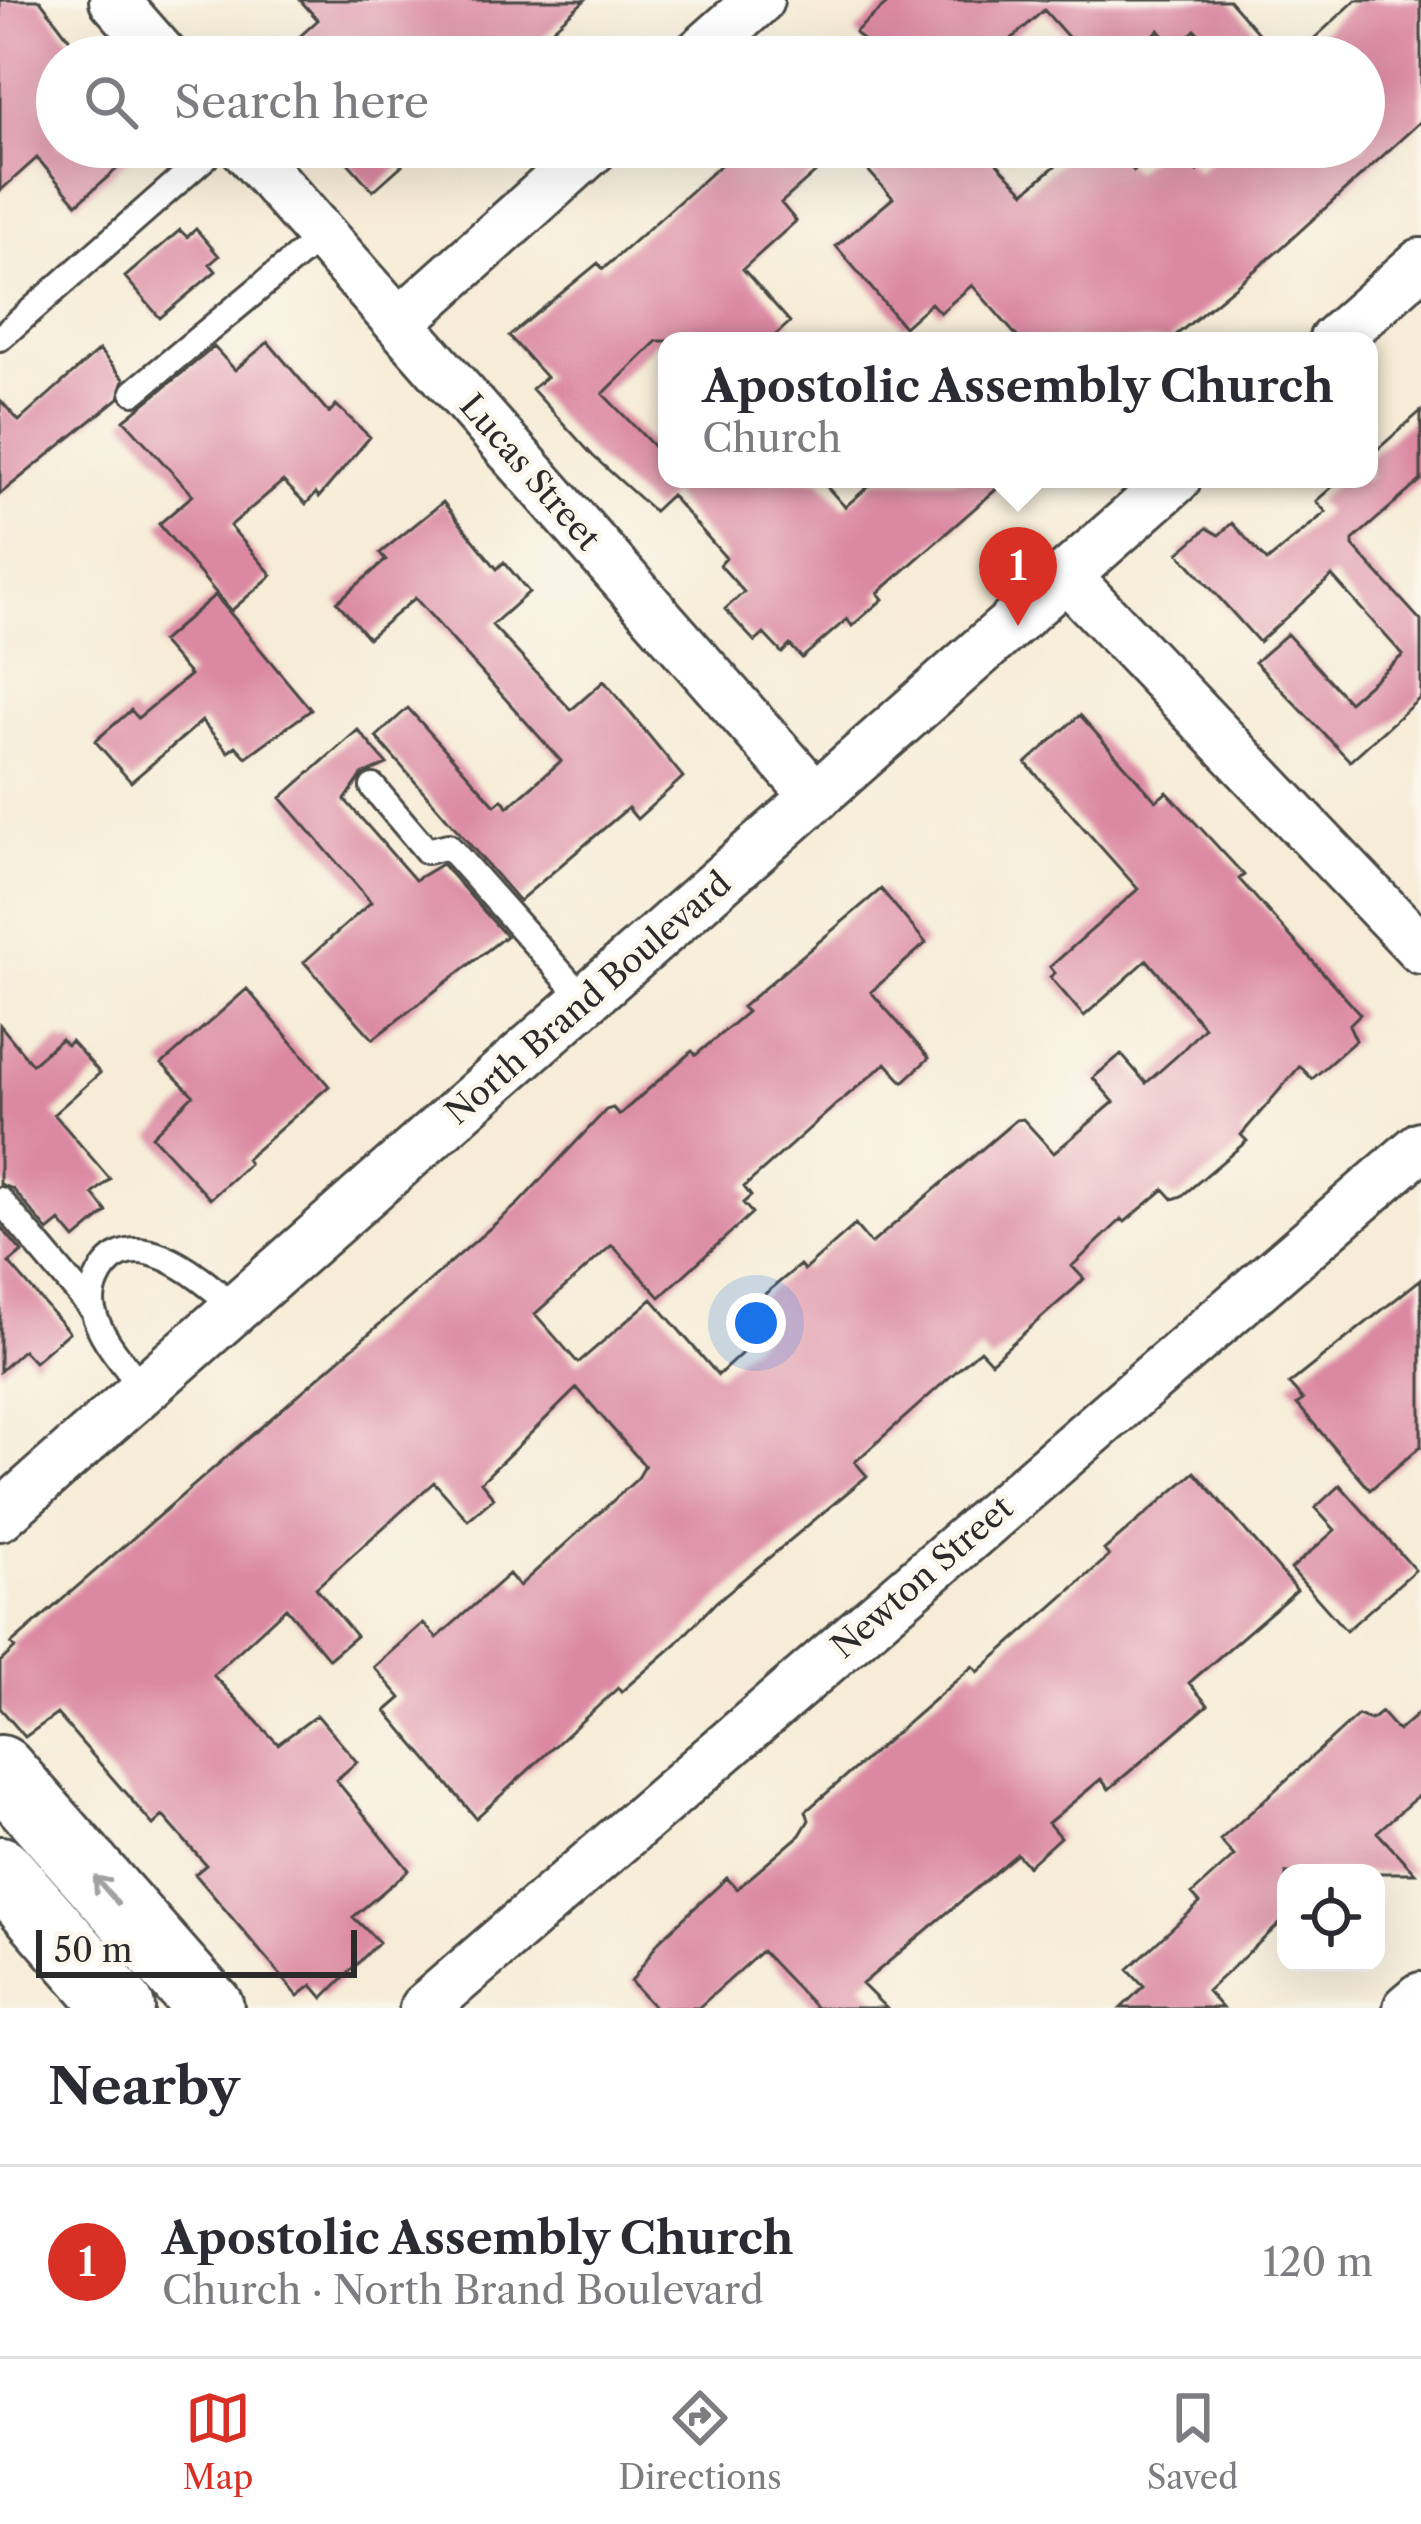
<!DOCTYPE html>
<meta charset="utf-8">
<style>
:root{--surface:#fff;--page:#f2f2f3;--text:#2b2b33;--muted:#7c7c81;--line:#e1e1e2;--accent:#d93025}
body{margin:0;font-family:"Libre Caslon Text",serif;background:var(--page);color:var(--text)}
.controls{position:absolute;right:36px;bottom:36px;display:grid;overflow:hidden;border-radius:24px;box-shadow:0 12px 48px #0002}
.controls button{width:108px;height:108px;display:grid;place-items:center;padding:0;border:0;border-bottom:3px solid var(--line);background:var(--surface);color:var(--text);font:60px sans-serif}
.scale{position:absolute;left:36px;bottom:30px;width:321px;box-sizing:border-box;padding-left:12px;border:6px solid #2b2b2b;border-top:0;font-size:33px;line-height:42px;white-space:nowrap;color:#2b2b2b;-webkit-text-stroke:9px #fbf7ec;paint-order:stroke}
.you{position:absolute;left:756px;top:1323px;width:42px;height:42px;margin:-30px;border:9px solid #fff;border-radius:50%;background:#1a73e8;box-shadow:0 0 0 18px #1a73e833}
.badge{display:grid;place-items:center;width:78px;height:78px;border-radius:50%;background:var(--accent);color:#fff;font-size:39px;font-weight:700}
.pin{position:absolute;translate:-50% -99px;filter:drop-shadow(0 3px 6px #0008)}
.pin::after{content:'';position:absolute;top:63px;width:42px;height:36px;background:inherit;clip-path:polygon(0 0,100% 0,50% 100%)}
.popup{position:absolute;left:658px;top:332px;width:720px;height:156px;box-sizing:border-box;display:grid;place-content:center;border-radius:24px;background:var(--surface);filter:drop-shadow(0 3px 9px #0005);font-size:39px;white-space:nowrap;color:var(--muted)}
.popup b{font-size:45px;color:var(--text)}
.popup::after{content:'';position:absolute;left:50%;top:100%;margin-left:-24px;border:24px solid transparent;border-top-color:var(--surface)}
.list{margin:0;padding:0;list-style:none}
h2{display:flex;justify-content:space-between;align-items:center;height:156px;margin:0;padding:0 48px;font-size:51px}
h2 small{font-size:39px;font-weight:400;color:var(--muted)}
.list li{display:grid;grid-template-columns:78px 1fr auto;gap:36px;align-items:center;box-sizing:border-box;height:192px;padding:0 48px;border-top:3px solid var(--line)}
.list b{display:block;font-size:45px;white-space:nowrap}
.list p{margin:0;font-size:39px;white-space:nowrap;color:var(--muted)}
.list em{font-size:39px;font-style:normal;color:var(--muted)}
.icon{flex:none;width:66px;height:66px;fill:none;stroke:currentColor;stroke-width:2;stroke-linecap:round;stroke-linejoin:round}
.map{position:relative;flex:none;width:1421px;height:2008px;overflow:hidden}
.search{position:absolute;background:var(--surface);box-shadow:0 12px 48px #0002;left:36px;right:36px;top:36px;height:132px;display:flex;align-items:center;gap:30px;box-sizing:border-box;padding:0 42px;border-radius:66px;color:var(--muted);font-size:45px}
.sheet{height:348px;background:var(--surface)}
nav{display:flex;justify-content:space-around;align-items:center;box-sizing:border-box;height:168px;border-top:3px solid var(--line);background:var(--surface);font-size:33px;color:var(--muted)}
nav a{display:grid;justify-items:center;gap:6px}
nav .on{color:var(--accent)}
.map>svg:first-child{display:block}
.building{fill:#db89a3}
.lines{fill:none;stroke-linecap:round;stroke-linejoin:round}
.service-casing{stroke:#494845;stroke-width:30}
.minor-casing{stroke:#494845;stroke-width:54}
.secondary-casing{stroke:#494845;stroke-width:72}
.service{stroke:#fff;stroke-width:24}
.minor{stroke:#fff;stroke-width:48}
.secondary{stroke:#fff;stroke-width:66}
.oneway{stroke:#a0a0a0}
.labels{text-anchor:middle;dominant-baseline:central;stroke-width:9;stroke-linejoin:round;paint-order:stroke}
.street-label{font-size:33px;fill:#2b2b2b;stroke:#fbf7ec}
</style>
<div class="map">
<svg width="1421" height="2008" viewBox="0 0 1421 2008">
<rect width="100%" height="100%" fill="#fbf7ec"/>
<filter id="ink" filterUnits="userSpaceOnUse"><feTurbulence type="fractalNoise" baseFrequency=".00833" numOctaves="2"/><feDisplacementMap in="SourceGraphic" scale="24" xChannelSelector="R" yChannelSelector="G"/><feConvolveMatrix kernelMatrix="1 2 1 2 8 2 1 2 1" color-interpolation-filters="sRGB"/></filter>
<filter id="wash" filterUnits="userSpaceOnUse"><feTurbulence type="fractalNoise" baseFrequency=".004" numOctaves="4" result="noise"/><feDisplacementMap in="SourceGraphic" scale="48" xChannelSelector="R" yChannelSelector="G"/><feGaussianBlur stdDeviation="2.7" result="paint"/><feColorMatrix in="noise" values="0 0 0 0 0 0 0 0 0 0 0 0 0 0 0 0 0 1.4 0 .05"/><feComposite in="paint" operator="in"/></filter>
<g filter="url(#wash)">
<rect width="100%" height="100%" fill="#f6ecd7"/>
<g id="blocks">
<!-- building -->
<path class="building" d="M0 0H40L83 57H57V147H142L77 204 37 158 0 191Z
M300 0H585L521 57H277L318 20Z
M891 0H1229L1279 57H1219L1195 30 1175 49 1159 30 1128 57H1086L1044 10 991 57H878L855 32Z
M1356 0H1421V121L1278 251 1169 341H1021L972 285 940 313 931 303 904 327 836 246 893 198 847 147H981L1025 192 1077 147H1113L1134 171 1160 147H1178L1197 171 1224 147H1364V57H1294Z
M334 147H387L402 165 373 191Z
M741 147H844L781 203 796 221 743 269 790 322 769 341H657L603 394 667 460V479H820L845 507 877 479H1008L878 593 883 599 852 626 847 619 802 658 790 645 782 653 764 634 755 642 725 609 744 592 720 565 726 558 671 495 654 511 593 456 532 389 546 377 509 336 598 263 603 269Z
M196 229 219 256 210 264 216 271 160 318 125 277 180 230 187 237Z
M268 342 329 413 336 405 370 437 319 497 316 493 306 504 283 481 230 526 272 575 231 611 159 524 193 495 124 420 214 347 235 370Z
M99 350 124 379 119 398 0 494V400L19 421Z
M1421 411V480L1353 540V546L1421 621V697L1350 761 1255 662 1287 634 1349 702 1403 655 1332 576 1259 642 1179 553 1207 528 1219 535 1232 523 1267 561 1326 512 1316 501 1341 479H1369V457Z
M443 502 497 569 504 562 529 592 492 625 571 710 604 681 683 777 637 819 628 808 519 901 376 737 408 708 495 805 502 799 508 807 561 761 415 598 368 638 337 602 386 560 380 553Z
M215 595 311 710 246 757 236 746 228 752 202 721 131 782 95 741 131 710 138 718 190 675 161 642Z
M1080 715 1156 801 1167 792 1244 875 1239 879 1360 1014 1349 1025 1356 1040 1312 1079 1300 1066 1241 1135 1247 1141 1182 1196 1173 1199 1164 1189 1125 1222 1122 1219 1072 1266 1084 1279 1074 1289 991 1362 980 1350 855 1462 867 1476 716 1602 676 1644 621 1692 618 1688 476 1818 386 1711 401 1698 374 1667 423 1623 437 1638 509 1574 519 1586 638 1478 645 1466 577 1388 481 1482 494 1498 468 1520 434 1482 316 1588 356 1636 329 1659 286 1608 213 1675 278 1744 317 1715 357 1762 336 1780 409 1870 353 1917 379 1942 323 1998 312 1985 298 1996 195 1874 206 1865 163 1816 153 1825 57 1714 25 1737 0 1708V1662L15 1648 11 1644 518 1204 606 1110 613 1108 619 1115 692 1051 696 1055 747 1012 742 1007 881 889 926 943 871 992 929 1058 903 1082 886 1063 837 1104 744 1187 751 1196 743 1203 752 1213 660 1297 612 1245 535 1314 578 1363 652 1299 718 1375 766 1331 748 1308 800 1265 804 1270 855 1225 871 1244 1016 1120 1023 1119 1054 1153 1114 1102 1093 1078 1121 1054 1146 1083 1180 1053 1204 1027 1147 960 1084 1016 1050 977 1055 973 1050 967 1138 889 1026 763Z
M358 730 387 764 362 775 345 800 415 880 442 864 506 936 373 1039 304 962 371 902 281 798Z
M247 989 329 1086 246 1159 249 1164 210 1199 152 1136 193 1095 162 1064Z
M0 1025 32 1064 61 1039 67 1045 71 1041 100 1073 54 1114 110 1179 93 1194 107 1212 75 1239 60 1221 48 1231 13 1189 0 1184Z
M0 1226 22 1252 9 1263 69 1332 34 1362 23 1350 0 1371Z
M1421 1279V1446L1370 1490 1297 1404 1303 1400 1289 1384Z
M1195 1472 1297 1590 1189 1683 1208 1705 1109 1789 1101 1779 1048 1823 1060 1837 1028 1866 1017 1854 862 1984 886 2008H816L762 1951 698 2008H655L631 1982 659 1941 727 1878 737 1889 800 1835 809 1820 806 1811 973 1666 978 1672 1109 1556 1104 1550Z
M1340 1485 1415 1570 1346 1631 1291 1569 1335 1530 1315 1508Z
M1421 1711V1793L1377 1832 1415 1873H1286V1918L1207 1991 1222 2008H1121L1144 1986 1128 1969 1200 1903 1192 1894 1234 1856 1220 1840 1358 1715 1371 1720 1381 1712 1398 1731Z"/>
</g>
</g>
<g filter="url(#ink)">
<use href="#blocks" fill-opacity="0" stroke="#494845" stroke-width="3"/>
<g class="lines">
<defs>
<path id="service" d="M0 338 217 147
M134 392 322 236
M373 787 427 851 448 846 585 1000
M0 1200 92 1309
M143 1389C126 1366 100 1339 93 1310 90 1297 94 1285 100 1274 134 1216 206 1283 236 1308"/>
<path id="minor" d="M114 0 164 57
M695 57 759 0
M244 147 816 797
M399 323 595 147
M1333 341 1421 263
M1066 576 1421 949
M0 1516 1176 479
M424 2008 1421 1146
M1408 2008 1421 1997"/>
<path id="secondary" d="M0 1769 210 2008
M0 1870 121 2008"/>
</defs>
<!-- service casing -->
<use href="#service" class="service-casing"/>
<!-- minor casing -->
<use href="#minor" class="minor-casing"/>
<!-- secondary casing -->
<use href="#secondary" class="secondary-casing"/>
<!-- service -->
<use href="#service" class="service"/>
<!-- minor -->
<use href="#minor" class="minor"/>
<!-- secondary -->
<use href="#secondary" class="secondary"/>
</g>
<!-- one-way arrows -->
<defs><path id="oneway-shaft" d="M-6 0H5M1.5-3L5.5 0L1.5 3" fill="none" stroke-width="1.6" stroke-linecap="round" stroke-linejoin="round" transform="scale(3)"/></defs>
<use class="oneway" href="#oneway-shaft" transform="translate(106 1890) rotate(-131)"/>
</g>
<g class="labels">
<!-- street labels -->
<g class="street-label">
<text transform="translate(530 472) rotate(49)">Lucas Street</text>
<text transform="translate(588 998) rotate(-41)">North Brand Boulevard</text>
<text transform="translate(922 1577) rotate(-41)">Newton Street</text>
</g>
</g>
</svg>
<div class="controls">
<button><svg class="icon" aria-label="locate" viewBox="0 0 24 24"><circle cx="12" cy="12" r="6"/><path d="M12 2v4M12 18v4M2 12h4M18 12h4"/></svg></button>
</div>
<div class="scale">50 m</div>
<div class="you"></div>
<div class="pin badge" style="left:1018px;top:626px">1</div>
<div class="popup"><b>Apostolic Assembly Church</b>Church</div>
<div class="search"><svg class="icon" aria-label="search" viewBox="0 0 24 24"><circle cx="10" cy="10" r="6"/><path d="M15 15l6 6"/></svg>Search here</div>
</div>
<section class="sheet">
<h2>Nearby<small></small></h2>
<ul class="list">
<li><span class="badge">1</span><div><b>Apostolic Assembly Church</b><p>Church · North Brand Boulevard</p></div><em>120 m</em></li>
</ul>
</section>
<nav>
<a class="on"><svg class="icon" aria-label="map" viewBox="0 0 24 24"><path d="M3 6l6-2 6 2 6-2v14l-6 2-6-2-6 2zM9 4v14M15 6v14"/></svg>Map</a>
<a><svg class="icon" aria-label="directions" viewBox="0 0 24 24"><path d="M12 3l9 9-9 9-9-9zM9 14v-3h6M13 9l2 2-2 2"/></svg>Directions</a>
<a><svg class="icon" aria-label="saved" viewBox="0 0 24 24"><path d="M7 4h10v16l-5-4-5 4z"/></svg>Saved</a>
</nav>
